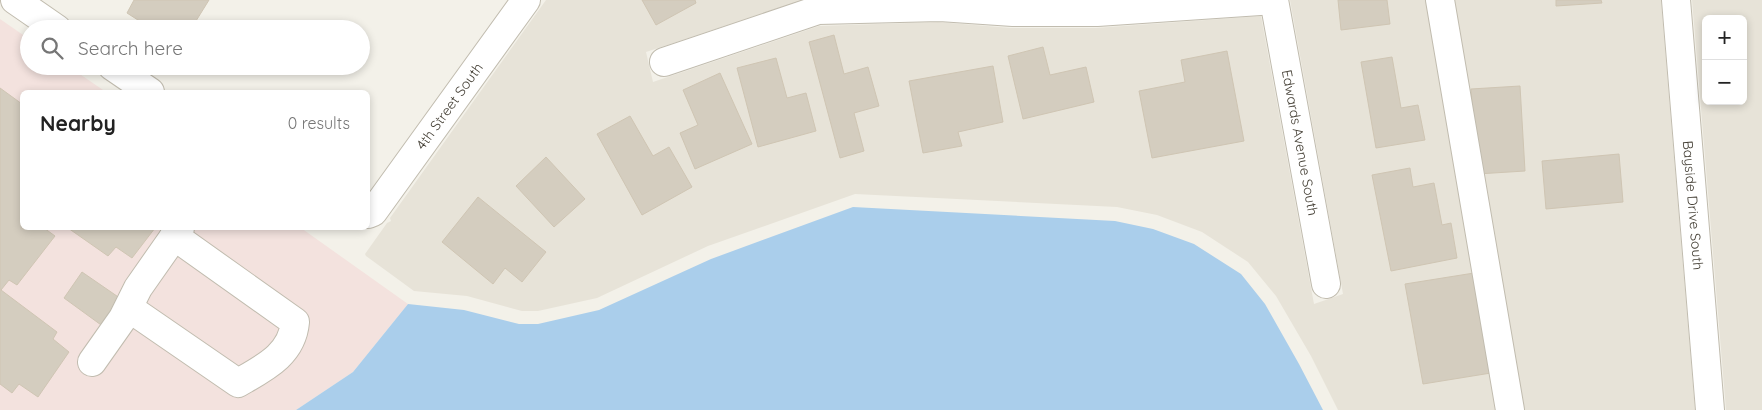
<!DOCTYPE html>
<meta charset="utf-8">
<style>
:root{--surface:#fff;--page:#f6f6f6;--text:#222;--muted:#767676;--line:#e0e0e0}
body{margin:0;font-family:Quicksand,sans-serif;background:var(--page);color:var(--text)}
.controls{position:absolute;right:15px;top:15px;display:grid;overflow:hidden;border-radius:8px;box-shadow:0 2px 8px #0003}
.controls button{width:45px;height:45px;display:grid;place-items:center;padding:0;border:0;border-bottom:1px solid var(--line);background:var(--surface);color:var(--text);font:25px sans-serif}
.list{margin:0;padding:0;list-style:none}
h2{display:flex;justify-content:space-between;align-items:center;height:65px;margin:0;padding:0 20px;font-size:21px}
h2 small{font-size:16px;font-weight:400;color:var(--muted)}
.icon{flex:none;width:28px;height:28px;fill:none;stroke:currentColor;stroke-width:2;stroke-linecap:round;stroke-linejoin:round}
.map{position:relative;flex:none;width:1762px;height:410px;overflow:hidden}
.search{position:absolute;background:var(--surface);box-shadow:0 2px 8px #0003;left:20px;top:20px;width:350px;height:55px;display:flex;align-items:center;gap:12px;box-sizing:border-box;padding:0 18px;border-radius:28px;color:var(--muted);font-size:19px}
.panel{position:absolute;background:var(--surface);box-shadow:0 2px 8px #0003;left:20px;top:90px;width:350px;height:140px;border-radius:8px}
.map>svg:first-child{display:block}
.residential{fill:#e7e3d8;fill-rule:evenodd}
.medical{fill:#f3e2de}
.water{fill:#aaceeb}
.building{fill:#d4cdbf;stroke:#cfc5b3}
.lines{fill:none;stroke-linecap:round;stroke-linejoin:round}
.minor-casing{stroke:#c1bcaf;stroke-width:30}
.minor{stroke:#fff;stroke-width:28}
.labels{text-anchor:middle;dominant-baseline:central;stroke-width:5;stroke-linejoin:round;paint-order:stroke}
.street-label{font-size:14px;fill:#474238;stroke:#fff}
</style>
<div class="map">
<svg width="1762" height="410" viewBox="0 0 1762 410">
<rect width="100%" height="100%" fill="#f3f1e9"/>
<!-- residential -->
<path class="residential" d="M546 0H803L646 52 653 82 819 26 938 22 1011 28H1096L1261 16 1314 304 1343 294 1290 0H1661L1695 410H1338L1311 356 1276 296 1248 262 1202 232 1157 215 1117 207 855 194 708 246 597 298 538 311H522L467 296 414 291 366 256 365 254 387 223 391 221 390 218Z
M1692 0H1762V410H1726ZM1706 19H1743V101H1706Z"/>
<!-- medical -->
<path class="medical" d="M0 19 29 39V66H68L106 92H22V228H301L408 304 353 372 296 410H0Z"/>
<!-- water -->
<path class="water" d="M853 207 1115 221 1153 229 1194 244 1241 274 1265 304 1299 364 1323 410H296L353 372 408 304 464 310 519 324H538L599 310 711 259Z"/>
<!-- building -->
<path class="building" d="M134 0H209L191 29H152L127 13Z
M642 0H695L696 3 656 25Z
M1338 0H1387L1390 24 1341 30Z
M1556 0H1601L1602 3 1556 6Z
M834 35 844 74 868 67 879 106 854 113 864 151 840 158 809 42Z
M1043 47 1050 75 1086 67 1094 102 1023 119 1008 56Z
M1227 51 1244 141 1152 158 1139 91 1185 82 1181 60Z
M1392 57 1401 108 1418 105 1425 140 1376 148 1361 62Z
M776 58 787 98 806 93 816 131 758 147 737 68Z
M993 66 1003 122 958 132 962 146 923 153 909 81Z
M720 73 752 144 695 169 680 133 698 125 683 90Z
M1520 86 1525 171 1477 174 1471 89Z
M0 88 22 104V228H44L55 236 17 285 9 280 1 290 57 332 53 339 69 352 38 397 19 384 12 393 0 384Z
M630 116 653 156 669 147 692 187 642 215 597 134Z
M1619 154 1623 202 1546 209 1542 161Z
M546 157 585 199 554 227 516 186Z
M1410 168 1413 187 1434 183 1442 225 1451 223 1457 258 1391 271 1372 175Z
M478 197 546 252 522 282 505 268 493 284 442 242Z
M68 228H155L132 258 116 247 108 256Z
M82 272 127 303 108 330 64 298Z
M1474 273 1491 373 1423 384 1405 284Z"/>
<g class="lines">
<defs>
<g id="minor">
<path d="M15 0 57 29"/>
<path id="s1" d="M1274 0 1326 284"/>
<path d="M1440 0 1510 410"/>
<path id="s2" d="M1676 0 1710 410"/>
<path d="M664 62 818 10 940 7 1013 12H1097L1274 0"/>
<path d="M112 66 150 92"/>
<path id="s3" d="M368 214 373 212 526 0"/>
<path d="M129 308 238 383C264 368 292 355 295 322L174 236"/>
<path d="M92 362 123 318 138 288 180 228"/>
</g>
</defs>
<!-- minor casing -->
<use href="#minor" class="minor-casing"/>
<!-- minor -->
<use href="#minor" class="minor"/>
</g>
<g class="labels">
<!-- street labels -->
<g class="street-label">
<text stroke="none"><textPath href="#s3" startOffset="136">4th Street South</textPath></text>
<text stroke="none"><textPath href="#s1" startOffset="145">Edwards Avenue South</textPath></text>
<text stroke="none"><textPath href="#s2" startOffset="206">Bayside Drive South</textPath></text>
</g>
</g>
</svg>
<div class="controls">
<button>+</button>
<button>−</button>
</div>
<div class="search"><svg class="icon" aria-label="search" viewBox="0 0 24 24"><circle cx="10" cy="10" r="6"/><path d="M15 15l6 6"/></svg>Search here</div>
<section class="panel">
<h2>Nearby<small>0 results</small></h2>
<ul class="list">
</ul>
</section>
</div>
